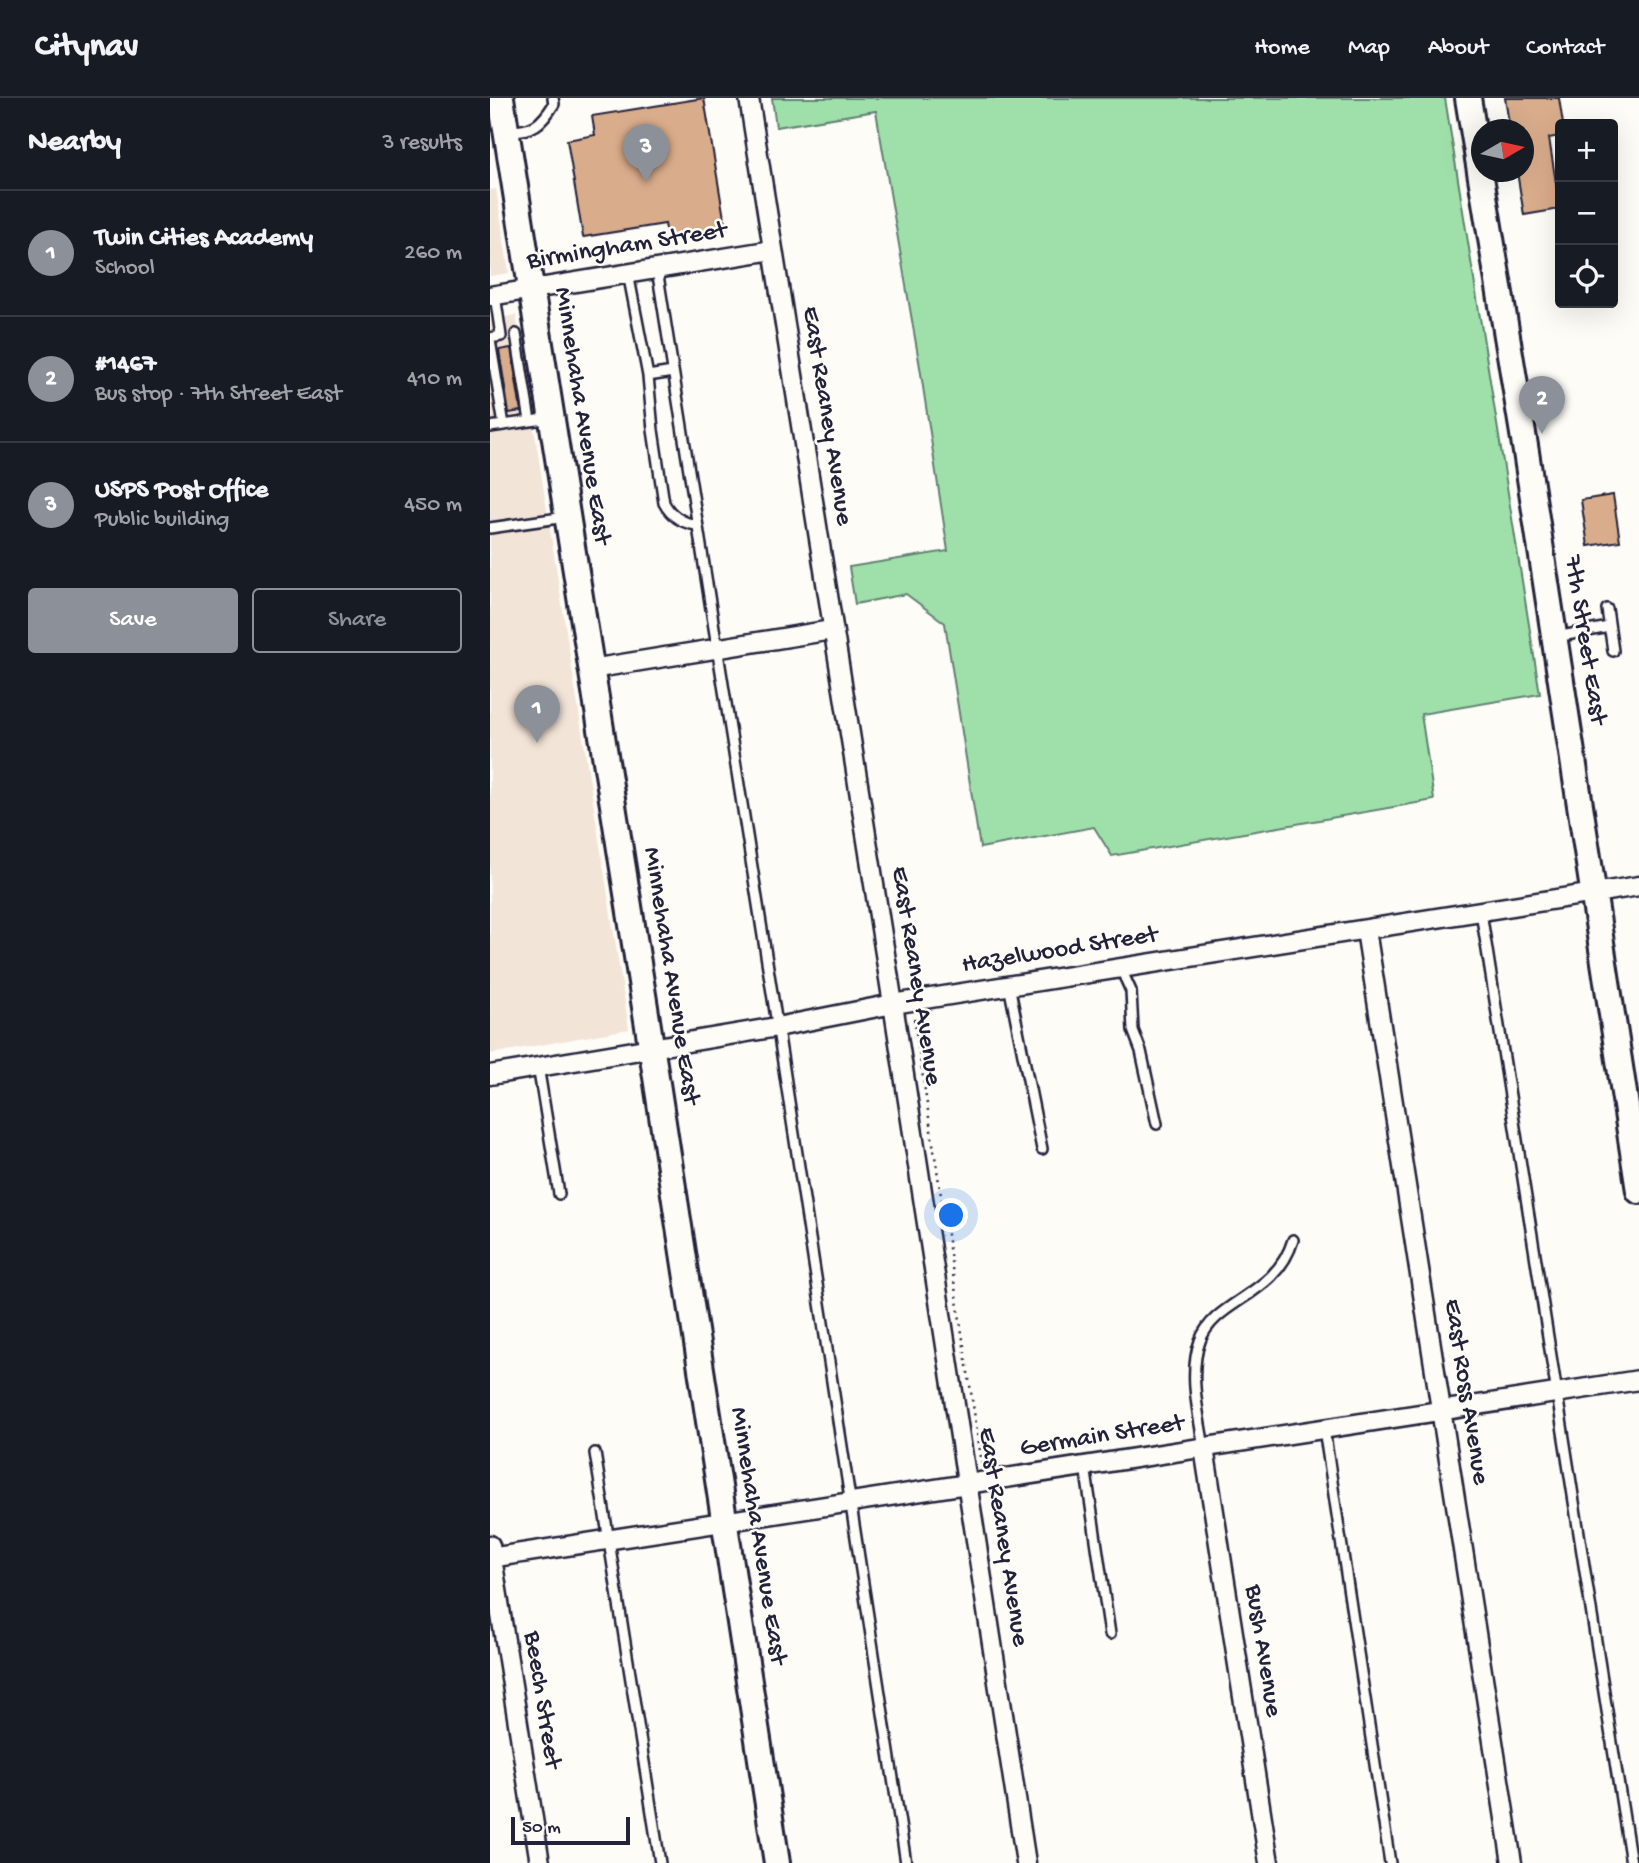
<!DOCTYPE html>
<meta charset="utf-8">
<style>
:root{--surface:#171b24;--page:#242831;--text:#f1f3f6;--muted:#9ea1a6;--line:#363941;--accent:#8c9099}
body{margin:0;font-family:"Gochi Hand",sans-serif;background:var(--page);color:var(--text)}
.controls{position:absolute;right:21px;top:21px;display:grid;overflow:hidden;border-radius:7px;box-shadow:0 7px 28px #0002}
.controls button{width:63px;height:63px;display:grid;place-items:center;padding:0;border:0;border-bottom:2px solid var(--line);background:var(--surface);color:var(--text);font:35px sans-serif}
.compass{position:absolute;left:981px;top:21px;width:63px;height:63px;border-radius:50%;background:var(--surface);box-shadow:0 7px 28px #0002;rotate:81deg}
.scale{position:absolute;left:21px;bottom:18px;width:119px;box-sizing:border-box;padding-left:7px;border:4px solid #22223b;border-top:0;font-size:19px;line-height:24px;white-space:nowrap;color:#22223b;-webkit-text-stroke:5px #fdfcf7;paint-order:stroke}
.you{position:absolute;left:462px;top:1118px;width:24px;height:24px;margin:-18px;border:5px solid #fff;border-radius:50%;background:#1a73e8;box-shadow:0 0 0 10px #1a73e833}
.badge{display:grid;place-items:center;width:46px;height:46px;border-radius:50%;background:var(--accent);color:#fff;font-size:23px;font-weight:700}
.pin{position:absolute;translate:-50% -58px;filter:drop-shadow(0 2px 4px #0008)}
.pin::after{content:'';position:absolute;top:37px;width:24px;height:21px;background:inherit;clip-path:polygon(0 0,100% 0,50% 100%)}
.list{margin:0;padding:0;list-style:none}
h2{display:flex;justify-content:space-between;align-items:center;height:91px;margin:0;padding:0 28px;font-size:30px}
h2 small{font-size:23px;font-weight:400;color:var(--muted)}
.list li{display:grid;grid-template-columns:46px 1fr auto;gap:21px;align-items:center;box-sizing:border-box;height:126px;padding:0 28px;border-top:2px solid var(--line)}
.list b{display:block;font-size:26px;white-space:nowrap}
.list p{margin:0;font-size:23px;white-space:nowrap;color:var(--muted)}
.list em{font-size:23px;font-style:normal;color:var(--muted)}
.actions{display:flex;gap:14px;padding:21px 28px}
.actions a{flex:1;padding:16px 0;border:2px solid var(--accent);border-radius:7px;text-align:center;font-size:24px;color:var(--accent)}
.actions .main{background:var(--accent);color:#fff}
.icon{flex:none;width:38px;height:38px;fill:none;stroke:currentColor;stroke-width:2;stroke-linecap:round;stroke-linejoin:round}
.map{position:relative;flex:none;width:1149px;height:1765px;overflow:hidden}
header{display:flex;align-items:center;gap:42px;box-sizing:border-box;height:98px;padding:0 35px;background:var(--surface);border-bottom:2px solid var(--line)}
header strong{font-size:33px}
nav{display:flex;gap:38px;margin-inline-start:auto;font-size:24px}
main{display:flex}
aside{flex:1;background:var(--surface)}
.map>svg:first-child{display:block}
.built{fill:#f2e4d7}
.green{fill:#9fe0aa;stroke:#608172;stroke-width:2}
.building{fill:#d9ac8b;stroke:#22223b;stroke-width:2}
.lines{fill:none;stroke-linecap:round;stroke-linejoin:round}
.lane-casing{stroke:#22223b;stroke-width:14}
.street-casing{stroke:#22223b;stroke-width:23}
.secondary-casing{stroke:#22223b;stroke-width:30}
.path{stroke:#22223b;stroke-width:2.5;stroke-dasharray:2 5;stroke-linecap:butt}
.lane{stroke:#fdfcf7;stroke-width:9}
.street{stroke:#fdfcf7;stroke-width:18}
.secondary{stroke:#fdfcf7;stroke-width:24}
.labels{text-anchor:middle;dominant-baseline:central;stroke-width:5;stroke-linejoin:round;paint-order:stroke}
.street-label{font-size:26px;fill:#22223b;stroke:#fdfcf7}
</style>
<header>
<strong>Citynav</strong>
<nav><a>Home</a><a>Map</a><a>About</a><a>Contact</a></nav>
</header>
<main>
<aside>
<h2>Nearby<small>3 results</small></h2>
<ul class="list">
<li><span class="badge">1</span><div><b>Twin Cities Academy</b><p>School</p></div><em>260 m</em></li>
<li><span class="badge">2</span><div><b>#1467</b><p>Bus stop · 7th Street East</p></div><em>410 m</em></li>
<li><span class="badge">3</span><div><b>USPS Post Office</b><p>Public building</p></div><em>450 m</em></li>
</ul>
<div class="actions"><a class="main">Save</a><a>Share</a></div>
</aside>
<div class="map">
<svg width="1149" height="1765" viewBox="0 0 1149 1765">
<rect width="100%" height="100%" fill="#fdfcf7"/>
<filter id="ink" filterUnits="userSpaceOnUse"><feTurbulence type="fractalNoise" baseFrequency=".0143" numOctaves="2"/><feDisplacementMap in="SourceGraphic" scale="14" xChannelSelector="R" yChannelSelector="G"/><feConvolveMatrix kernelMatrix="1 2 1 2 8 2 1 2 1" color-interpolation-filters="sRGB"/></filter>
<g filter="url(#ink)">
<!-- built -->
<path class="built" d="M6 91 19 175 0 178V92Z
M26 217 139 931 0 956V222Z"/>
<!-- green -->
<path class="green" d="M282 0H955L1050 596 931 616 944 702 622 758 604 729 490 750 455 525 416 496 365 506 359 469 458 453 430 269 386 13 286 29Z"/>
<!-- building -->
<path class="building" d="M214 0 236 132 178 142 175 126 93 139 77 42 105 37 102 18Z
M1015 0H1069L1073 26H1070V38L1059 40 1070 111 1034 117 1027 74H1033V32H1020Z
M21 250 31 313 19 315 9 252Z
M1123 397 1130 443 1098 448 1091 402Z"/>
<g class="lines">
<defs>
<path id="lane" d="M18 33C43 33 51 27 64 6L63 0
M167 171 290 945 416 1765
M138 175 158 278 183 274
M26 236 40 323
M0 240 11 238 5 197
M0 242 14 327
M158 278 163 332 174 405C181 418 192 425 207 427
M0 329 61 320
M0 430 76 419
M1117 511 1123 553
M1066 539 1119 529
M991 814 1141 1765
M631 871 641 893 643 932 651 953 667 1026
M519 887 552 1051
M48 968 69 1096
M834 1331 900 1765
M714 1350C709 1317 698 1276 710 1243 725 1201 786 1199 803 1142
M105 1355 170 1765
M595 1368 620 1536"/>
<path id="street" d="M259 0 403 906 536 1765
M0 198 283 152
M101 571 342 532
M876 832 1022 1765
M0 977 287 929 403 906 1149 788
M714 1350 779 1765
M0 1447 50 1765
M0 1460 1149 1282"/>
<path id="secondary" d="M11 0 164 966 287 1765
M978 0 1036 354 1149 1093"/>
</defs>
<!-- lane casing -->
<use href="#lane" class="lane-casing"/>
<!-- street casing -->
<use href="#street" class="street-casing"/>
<!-- secondary casing -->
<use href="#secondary" class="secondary-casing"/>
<!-- path -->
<path class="path" d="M424 921 492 1366"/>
<!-- lane -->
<use href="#lane" class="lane"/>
<!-- street -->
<use href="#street" class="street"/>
<!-- secondary -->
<use href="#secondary" class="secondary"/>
</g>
</g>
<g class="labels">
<!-- street labels -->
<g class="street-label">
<text transform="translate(137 149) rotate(-9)">Birmingham Street</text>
<text transform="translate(91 318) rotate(81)">Minnehaha Avenue East</text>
<text transform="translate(336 318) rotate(81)">East Reaney Avenue</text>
<text transform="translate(1094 542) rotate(81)">7th Street East</text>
<text transform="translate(570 853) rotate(-9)">Hazelwood Street</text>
<text transform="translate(180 878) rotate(81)">Minnehaha Avenue East</text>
<text transform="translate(425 878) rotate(81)">East Reaney Avenue</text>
<text transform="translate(975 1294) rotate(81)">East Ross Avenue</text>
<text transform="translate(612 1339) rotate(-9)">Germain Street</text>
<text transform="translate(267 1438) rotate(81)">Minnehaha Avenue East</text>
<text transform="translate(512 1439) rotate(81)">East Reaney Avenue</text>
<text transform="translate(772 1553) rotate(81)">Bush Avenue</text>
<text transform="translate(51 1602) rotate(81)">Beech Street</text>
</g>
</g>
</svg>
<div class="controls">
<button>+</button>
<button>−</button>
<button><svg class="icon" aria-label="locate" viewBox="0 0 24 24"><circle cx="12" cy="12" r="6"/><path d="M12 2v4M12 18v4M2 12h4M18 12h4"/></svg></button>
</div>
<svg class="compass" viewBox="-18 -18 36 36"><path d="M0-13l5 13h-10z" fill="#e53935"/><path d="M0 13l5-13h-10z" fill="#9ea1a6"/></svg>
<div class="scale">50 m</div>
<div class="you"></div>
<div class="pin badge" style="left:47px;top:645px">1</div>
<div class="pin badge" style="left:1052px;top:336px">2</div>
<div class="pin badge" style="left:156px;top:84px">3</div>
</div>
</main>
